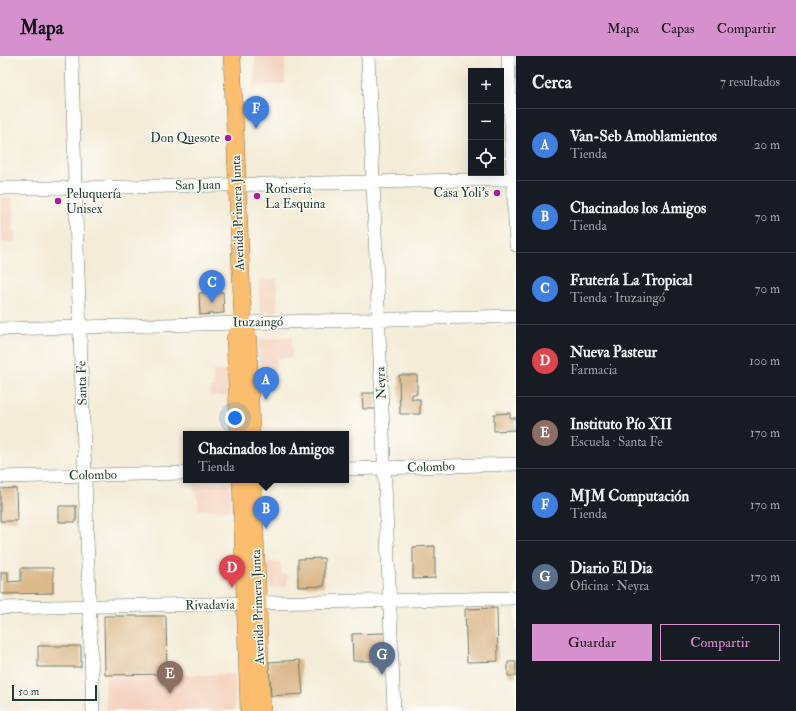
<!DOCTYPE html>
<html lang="es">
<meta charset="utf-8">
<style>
:root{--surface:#171b24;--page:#20242c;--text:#f1f3f6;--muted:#9ea1a6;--line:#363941;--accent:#d690ce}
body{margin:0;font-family:"IM FELL Double Pica",serif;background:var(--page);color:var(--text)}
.controls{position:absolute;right:12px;top:12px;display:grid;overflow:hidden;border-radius:0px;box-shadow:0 4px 16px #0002}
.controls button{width:36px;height:36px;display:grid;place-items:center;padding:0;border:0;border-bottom:1px solid var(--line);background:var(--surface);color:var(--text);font:20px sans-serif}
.scale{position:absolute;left:12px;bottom:10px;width:85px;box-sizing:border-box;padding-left:4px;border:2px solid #1f3d34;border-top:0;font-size:11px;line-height:14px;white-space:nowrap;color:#1f3d34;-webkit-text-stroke:3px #fdfcf7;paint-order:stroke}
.you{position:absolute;left:235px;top:362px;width:14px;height:14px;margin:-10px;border:3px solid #fff;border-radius:50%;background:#1a73e8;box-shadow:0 0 0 6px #1a73e833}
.badge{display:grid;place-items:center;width:26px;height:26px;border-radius:50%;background:var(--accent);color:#fff;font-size:13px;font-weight:700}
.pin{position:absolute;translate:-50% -33px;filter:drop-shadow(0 1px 2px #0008)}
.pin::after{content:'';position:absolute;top:21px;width:14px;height:12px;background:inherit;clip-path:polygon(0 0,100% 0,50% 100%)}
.popup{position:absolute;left:183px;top:375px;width:166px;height:52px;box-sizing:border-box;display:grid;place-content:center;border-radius:0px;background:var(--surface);filter:drop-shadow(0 1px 3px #0005);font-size:13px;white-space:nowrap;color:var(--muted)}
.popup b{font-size:15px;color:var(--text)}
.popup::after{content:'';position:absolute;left:50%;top:100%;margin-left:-8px;border:8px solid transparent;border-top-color:var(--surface)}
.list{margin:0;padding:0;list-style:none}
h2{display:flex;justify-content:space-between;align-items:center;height:52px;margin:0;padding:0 16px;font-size:17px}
h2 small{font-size:13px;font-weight:400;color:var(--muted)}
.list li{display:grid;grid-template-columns:26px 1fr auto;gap:12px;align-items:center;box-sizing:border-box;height:72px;padding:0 16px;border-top:1px solid var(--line)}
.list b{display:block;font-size:15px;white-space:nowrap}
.list p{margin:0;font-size:13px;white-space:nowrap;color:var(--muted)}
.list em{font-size:13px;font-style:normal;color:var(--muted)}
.actions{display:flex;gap:8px;padding:12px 16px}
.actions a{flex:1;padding:9px 0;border:1px solid var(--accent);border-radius:0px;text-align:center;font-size:14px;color:var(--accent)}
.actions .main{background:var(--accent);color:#111}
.icon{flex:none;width:22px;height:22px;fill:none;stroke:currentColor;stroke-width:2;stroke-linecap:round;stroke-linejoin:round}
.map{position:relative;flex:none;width:516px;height:655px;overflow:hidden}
header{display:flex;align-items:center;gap:24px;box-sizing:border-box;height:56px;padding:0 20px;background:var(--accent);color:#111}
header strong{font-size:19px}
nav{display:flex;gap:22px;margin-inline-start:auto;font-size:14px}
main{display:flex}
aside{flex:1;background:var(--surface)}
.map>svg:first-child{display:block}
.built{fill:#f4d3c0}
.building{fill:#dcb88b}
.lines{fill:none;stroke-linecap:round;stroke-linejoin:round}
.minor-casing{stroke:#6a7a6d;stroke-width:14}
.major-casing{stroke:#6a7a6d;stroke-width:18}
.minor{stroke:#fff;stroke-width:13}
.major{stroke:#fbbd6e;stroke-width:17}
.poi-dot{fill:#b5179e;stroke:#fdfcf7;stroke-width:1.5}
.labels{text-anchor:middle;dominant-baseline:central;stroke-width:3;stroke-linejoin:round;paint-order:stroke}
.poi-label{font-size:13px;fill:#1f3d34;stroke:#fdfcf7;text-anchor:end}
.street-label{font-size:13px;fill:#1f3d34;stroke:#fdfcf7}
</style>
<header>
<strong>Mapa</strong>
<nav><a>Mapa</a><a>Capas</a><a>Compartir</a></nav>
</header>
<main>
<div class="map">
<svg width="516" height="655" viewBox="0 0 516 655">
<rect width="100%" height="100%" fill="#fdfcf7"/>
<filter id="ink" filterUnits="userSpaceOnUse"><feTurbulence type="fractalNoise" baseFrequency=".025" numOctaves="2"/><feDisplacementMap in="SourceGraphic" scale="8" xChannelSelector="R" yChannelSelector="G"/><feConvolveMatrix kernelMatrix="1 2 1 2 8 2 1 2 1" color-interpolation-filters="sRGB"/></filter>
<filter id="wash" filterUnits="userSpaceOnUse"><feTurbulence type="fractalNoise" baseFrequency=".012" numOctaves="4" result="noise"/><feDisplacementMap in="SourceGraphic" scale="16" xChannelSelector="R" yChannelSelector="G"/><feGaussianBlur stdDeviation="0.9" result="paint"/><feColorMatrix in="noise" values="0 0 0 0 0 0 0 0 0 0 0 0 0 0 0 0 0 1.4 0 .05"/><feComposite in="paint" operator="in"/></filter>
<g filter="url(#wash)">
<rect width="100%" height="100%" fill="#f4ecd8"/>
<!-- built -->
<path class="built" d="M255 0H285V28L254 31Z
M0 142H12L15 186H0Z
M277 223 278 256H260L259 224Z
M292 281V302L277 303 276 313H259V283Z
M213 315H228L227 340H210V332H213Z
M230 427 231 454H198V436L194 437V428Z
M267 506H281V518H288L287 531 270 532 268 527Z
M235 618V655H106L105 621Z"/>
<g id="blocks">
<!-- building -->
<path class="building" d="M223 236 224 257 200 259 199 237Z
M399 319H417V338H412V343H420V358H400Z
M362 337H376V353H363Z
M510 357V362H516V374L494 375V358Z
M16 432 17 465H0V433Z
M59 450H76V466H59Z
M435 490V522L413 523V491Z
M324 502V530L298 531V503Z
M21 512H53V537L1 538V516H8V526L21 525Z
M497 552 498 605 467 606 465 553Z
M104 560H166L167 618 105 619Z
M385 577 386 605H353L352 578Z
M38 590H81V611H38Z
M300 604 303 638 271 640 269 606Z
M508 606H516V620H508Z"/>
</g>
</g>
<g filter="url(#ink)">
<use href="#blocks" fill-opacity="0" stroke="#6a7a6d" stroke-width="1"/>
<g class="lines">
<defs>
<path id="minor" d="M72 0 75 132 93 655
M368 0 394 655
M508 0 516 189
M0 132H75L516 123
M0 273 516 260
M346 413 516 408
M0 421 186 417
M0 552 516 542"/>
<path id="major" d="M232 0 243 267 248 283 251 378
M239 378 235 283 243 267
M241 424 249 655
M253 424 262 655"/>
</defs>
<!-- minor casing -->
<use href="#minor" class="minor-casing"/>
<!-- major casing -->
<use href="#major" class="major-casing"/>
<!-- minor -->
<use href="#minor" class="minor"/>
<!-- major -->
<use href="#major" class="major"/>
</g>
</g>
<!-- markers -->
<g class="poi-dot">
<circle cx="228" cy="82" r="4"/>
<circle cx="497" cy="137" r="4"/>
<circle cx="257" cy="140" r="4"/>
<circle cx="58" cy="145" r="4"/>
</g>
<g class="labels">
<!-- poi labels -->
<g class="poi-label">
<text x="220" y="82">Don Quesote</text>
<text x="265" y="133" text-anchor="start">Rotiseria<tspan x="265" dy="15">La Esquina</tspan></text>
<text x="489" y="137">Casa Yoli's</text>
<text x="66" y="138" text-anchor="start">Peluquería<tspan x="66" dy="15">Unisex</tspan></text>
</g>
<!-- street labels -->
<g class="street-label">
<text transform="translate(198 129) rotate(-1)">San Juan</text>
<text transform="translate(238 157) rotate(-92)">Avenida Primera Junta</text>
<text transform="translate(258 266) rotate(-1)">Ituzaingó</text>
<text transform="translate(82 327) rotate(-92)">Santa Fe</text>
<text transform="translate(381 327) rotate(-92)">Neyra</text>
<text transform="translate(431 411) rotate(-2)">Colombo</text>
<text transform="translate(93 419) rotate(-1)">Colombo</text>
<text transform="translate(210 549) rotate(-1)">Rivadavia</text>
<text transform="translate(258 551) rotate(-92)">Avenida Primera Junta</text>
</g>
</g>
</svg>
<div class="controls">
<button>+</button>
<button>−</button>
<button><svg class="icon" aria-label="locate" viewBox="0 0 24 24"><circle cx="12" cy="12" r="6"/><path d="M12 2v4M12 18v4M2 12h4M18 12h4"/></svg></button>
</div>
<div class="scale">50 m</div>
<div class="you"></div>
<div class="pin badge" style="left:266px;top:344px;background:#3f7fe0">A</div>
<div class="pin badge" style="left:266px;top:473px;background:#3f7fe0">B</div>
<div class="popup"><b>Chacinados los Amigos</b>Tienda</div>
<div class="pin badge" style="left:212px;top:247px;background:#3f7fe0">C</div>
<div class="pin badge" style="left:232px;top:532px;background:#e0444e">D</div>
<div class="pin badge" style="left:170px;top:638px;background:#8d6e63">E</div>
<div class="pin badge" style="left:256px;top:73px;background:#3f7fe0">F</div>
<div class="pin badge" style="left:382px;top:619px;background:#5c6f8a">G</div>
</div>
<aside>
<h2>Cerca<small>7 resultados</small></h2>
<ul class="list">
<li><span class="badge" style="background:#3f7fe0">A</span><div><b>Van-Seb Amoblamientos</b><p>Tienda</p></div><em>20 m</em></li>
<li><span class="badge" style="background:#3f7fe0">B</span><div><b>Chacinados los Amigos</b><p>Tienda</p></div><em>70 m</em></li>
<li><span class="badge" style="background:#3f7fe0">C</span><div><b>Frutería La Tropical</b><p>Tienda · Ituzaingó</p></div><em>70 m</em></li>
<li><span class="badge" style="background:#e0444e">D</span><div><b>Nueva Pasteur</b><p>Farmacia</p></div><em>100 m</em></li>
<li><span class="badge" style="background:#8d6e63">E</span><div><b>Instituto Pío XII</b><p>Escuela · Santa Fe</p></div><em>170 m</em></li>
<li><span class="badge" style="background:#3f7fe0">F</span><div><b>MJM Computación</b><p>Tienda</p></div><em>170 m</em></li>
<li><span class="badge" style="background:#5c6f8a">G</span><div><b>Diario El Dia</b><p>Oficina · Neyra</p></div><em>170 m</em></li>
</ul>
<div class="actions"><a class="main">Guardar</a><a>Compartir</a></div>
</aside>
</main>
